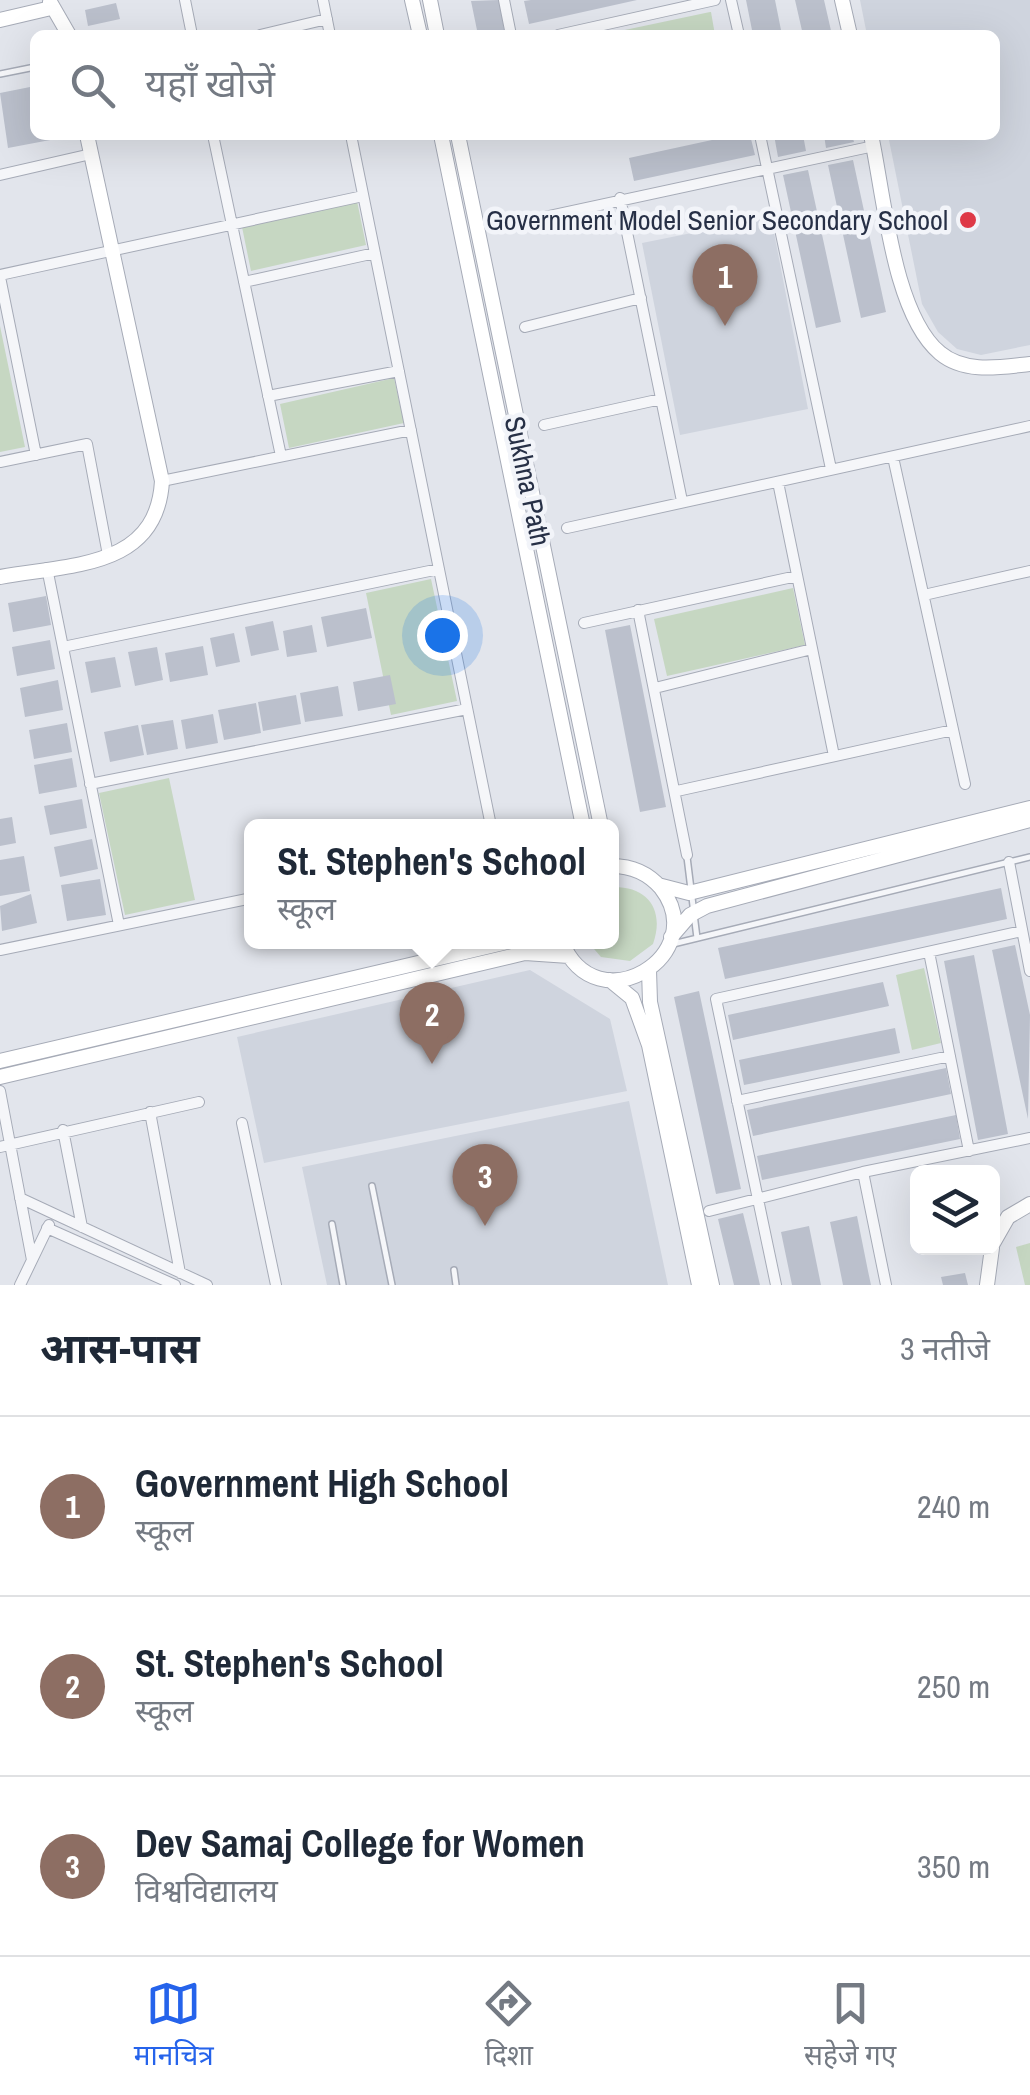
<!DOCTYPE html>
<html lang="hi">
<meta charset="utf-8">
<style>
:root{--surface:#fff;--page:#f2f2f3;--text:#1f2937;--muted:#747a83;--line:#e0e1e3;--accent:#2563eb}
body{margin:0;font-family:"Archivo Narrow","Noto Sans Devanagari",sans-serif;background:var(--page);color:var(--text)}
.controls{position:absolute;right:30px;bottom:30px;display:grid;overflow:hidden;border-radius:15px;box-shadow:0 10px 40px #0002}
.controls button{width:90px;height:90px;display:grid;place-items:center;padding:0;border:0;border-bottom:2px solid var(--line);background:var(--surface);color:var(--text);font:50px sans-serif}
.you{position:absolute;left:442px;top:635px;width:35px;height:35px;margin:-25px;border:8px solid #fff;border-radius:50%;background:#1a73e8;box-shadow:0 0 0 15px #1a73e833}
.badge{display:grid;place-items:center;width:65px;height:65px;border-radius:50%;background:var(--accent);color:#fff;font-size:32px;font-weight:700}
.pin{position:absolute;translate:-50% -82px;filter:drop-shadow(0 2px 5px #0008)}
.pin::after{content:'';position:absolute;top:52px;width:35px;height:30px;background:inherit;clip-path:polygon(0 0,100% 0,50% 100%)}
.popup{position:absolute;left:244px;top:819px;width:375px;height:130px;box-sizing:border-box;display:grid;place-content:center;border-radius:15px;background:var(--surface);filter:drop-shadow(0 2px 8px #0005);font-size:32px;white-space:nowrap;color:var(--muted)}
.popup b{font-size:38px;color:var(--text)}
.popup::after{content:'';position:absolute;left:50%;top:100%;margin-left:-20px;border:20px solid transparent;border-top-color:var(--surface)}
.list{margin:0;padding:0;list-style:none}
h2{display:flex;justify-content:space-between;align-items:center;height:130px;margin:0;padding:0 40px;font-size:42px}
h2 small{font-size:32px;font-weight:400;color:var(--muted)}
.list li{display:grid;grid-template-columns:65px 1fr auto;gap:30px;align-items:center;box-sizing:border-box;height:180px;padding:0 40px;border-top:2px solid var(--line)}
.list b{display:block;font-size:38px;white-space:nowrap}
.list p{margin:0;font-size:32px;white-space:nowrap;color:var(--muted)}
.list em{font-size:32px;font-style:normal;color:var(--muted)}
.icon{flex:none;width:55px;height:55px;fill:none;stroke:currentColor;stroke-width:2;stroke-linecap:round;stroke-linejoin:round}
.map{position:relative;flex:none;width:1030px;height:1285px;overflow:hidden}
.search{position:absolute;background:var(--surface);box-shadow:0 10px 40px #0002;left:30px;right:30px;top:30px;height:110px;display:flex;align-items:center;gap:25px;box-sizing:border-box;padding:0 35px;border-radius:15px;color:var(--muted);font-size:38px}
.sheet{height:670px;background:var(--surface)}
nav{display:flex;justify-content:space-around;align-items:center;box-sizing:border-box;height:140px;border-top:2px solid var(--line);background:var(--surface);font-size:28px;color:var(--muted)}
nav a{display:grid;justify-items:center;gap:5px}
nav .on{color:var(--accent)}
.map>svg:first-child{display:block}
.built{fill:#cfd4de}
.green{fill:#c6d7c2}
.building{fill:#bbc0cc}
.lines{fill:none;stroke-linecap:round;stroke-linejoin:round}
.lane-casing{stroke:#a6abb7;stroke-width:8}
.street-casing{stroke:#a6abb7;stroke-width:12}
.secondary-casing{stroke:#a6abb7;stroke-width:16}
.lane{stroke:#f5f6f9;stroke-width:5}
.street{stroke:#f5f6f9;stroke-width:10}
.secondary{stroke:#fff;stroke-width:14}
.poi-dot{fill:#de3947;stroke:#f2f4f9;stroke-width:4}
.labels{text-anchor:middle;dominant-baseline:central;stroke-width:9;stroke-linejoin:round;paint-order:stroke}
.poi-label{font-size:28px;fill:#273046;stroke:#f2f4f9;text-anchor:end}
.street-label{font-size:28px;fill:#273046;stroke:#f2f4f9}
</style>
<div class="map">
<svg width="1030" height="1285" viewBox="0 0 1030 1285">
<rect width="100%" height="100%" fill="#e2e5ec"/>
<!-- built -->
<path class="built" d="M860 0H1030V345L981 355 957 349 938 332 922 304 888 135H995V35H867Z
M771 217 808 409 680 435 642 243Z
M530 970 610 1019 627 1091 264 1163 237 1037Z
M629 1101 668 1285H327L302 1167Z"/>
<!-- green -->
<path class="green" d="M711 12 715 35H601L710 12Z
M357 201 366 245 251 271 242 227Z
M0 326 25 447 0 452Z
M394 378 404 423 289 448 280 404Z
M431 579 457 701 391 715 366 593Z
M793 588 805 645 667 676 654 619Z
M169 778 195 900 125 915 99 793Z
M612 887C648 886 665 910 653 944L630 961 601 957 588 942H612Z
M924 968 941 1043 912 1050 896 975Z
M1030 1243V1285H1025L1016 1247Z"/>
<!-- building -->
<path class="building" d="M499 0 505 35H478L471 1Z
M637 0 529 24 524 1 531 0Z
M746 0H775L782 35H753Z
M795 0H824L832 35H803Z
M116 3 120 19 88 26 85 10Z
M35 86V135L66 137 8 148 0 93Z
M735 135H750L755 155 634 181 629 158Z
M774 135H803L806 151 778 157Z
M824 135H852L854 142 826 148Z
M853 160 886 312 861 318 828 165Z
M808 170 841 322 816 328 783 175Z
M46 596 51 625 13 632 8 603Z
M366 608 372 638 327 647 321 617Z
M273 621 279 650 251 656 245 627Z
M312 625 317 652 287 657 283 631Z
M630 625 666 807 640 812 605 630Z
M234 633 240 662 216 667 210 638Z
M50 640 55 669 17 676 12 647Z
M203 646 208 675 170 682 165 653Z
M157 647 163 680 135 686 128 652Z
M115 657 121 687 91 693 85 662Z
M390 675 396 704 358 711 353 682Z
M58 680 63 710 25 717 20 688Z
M338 686 343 716 305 722 300 693Z
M296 695 301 724 263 731 258 702Z
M256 703 261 733 224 740 218 710Z
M213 714 218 743 186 749 181 720Z
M173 720 178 749 147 755 141 725Z
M67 723 72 752 34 759 29 730Z
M138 725 144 755 110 762 104 732Z
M72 758 77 787 39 794 34 765Z
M82 799 87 828 50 835 44 806Z
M12 817 16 843 0 846V819Z
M92 839 98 869 60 877 54 847Z
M24 856 30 891 0 896V860Z
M100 879 106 915 67 921 61 885Z
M1001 888 1007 919 725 979 718 948Z
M31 894 37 923 2 931 0 906Z
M1015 945 1030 1015 1028 1119 992 950Z
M974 955 1008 1134 978 1140 944 961Z
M883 982 889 1006 733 1040 728 1015Z
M699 991 741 1189 716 1194 674 997Z
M895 1028 900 1053 744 1085 739 1060Z
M946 1068 951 1094 753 1136 747 1110Z
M956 1115 960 1139 762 1180 757 1156Z
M743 1213 751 1246 760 1285H734L718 1219Z
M857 1216 868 1271 871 1285H843L837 1255 830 1222Z
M809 1226 821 1285H792L781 1232Z
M965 1273 968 1285H943L941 1277Z"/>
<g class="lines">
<defs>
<path id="lane" d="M0 74 35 67
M687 857 697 938
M673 944 1030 857
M372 1186 392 1285
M332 1224 343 1285
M454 1270 456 1285"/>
<path id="street" d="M185 0 192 35
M323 0 330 35
M504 0 511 35
M731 0 739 35
M260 35 327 19
M558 35 715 0
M213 135 281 456
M351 135 491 826
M760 135 831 469
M0 175 91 154
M620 198 682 501
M503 226 874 146
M0 275 363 196
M0 277 36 455
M244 282 375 253
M525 327 641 298
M268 396 399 371
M544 425 661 399
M893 457 965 784
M0 462 87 444 108 555
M162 481 411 430
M778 482 834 756
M567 528 1030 426
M47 568 119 925
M924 595 1030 571
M638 610 687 855
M584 623 797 576
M63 647 439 569
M655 688 812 649
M90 784 467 709
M677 791 953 730
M1009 862 1030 971
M0 950 252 898
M929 952 969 1151
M0 1091 32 1260
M737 1101 950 1056
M150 1112 180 1273
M242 1123 276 1285
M63 1130 82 1227
M0 1147 199 1102
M863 1172 886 1285
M20 1198 207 1285
M709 1211 863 1172 1030 1138
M47 1228 175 1285
M20 1285 49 1225
M776 1285 716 999 1022 931"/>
<path id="secondary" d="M412 0 420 35
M430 0 437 35
M842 0 850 35
M50 2 69 35
M0 20 51 8
M441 135 583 826
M458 135 601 826
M871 135C884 194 893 314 940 353 965 374 1001 367 1030 364
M0 577C70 564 157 569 162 481L87 135
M658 885 689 893 1030 808
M671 937 690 915 707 906 1030 820
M562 942C596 1026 713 955 661 888 648 873 631 866 612 866
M649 970 650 1002 712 1285
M610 980 632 998 649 1045 699 1285
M0 1061 508 942
M0 1077 525 953 569 956
M992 1245 1008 1217 1030 1204
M987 1285 992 1248"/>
</defs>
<!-- lane casing -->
<use href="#lane" class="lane-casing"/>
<!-- street casing -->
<use href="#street" class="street-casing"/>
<!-- secondary casing -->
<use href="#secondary" class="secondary-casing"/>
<!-- lane -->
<use href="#lane" class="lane"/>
<!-- street -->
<use href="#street" class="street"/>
<!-- secondary -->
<use href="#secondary" class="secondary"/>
</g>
<!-- markers -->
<circle class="poi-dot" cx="968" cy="220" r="10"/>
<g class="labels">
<!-- poi labels -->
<g class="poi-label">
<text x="948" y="220">Government Model Senior Secondary School</text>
</g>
<!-- street labels -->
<g class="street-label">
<text transform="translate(528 481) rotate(78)">Sukhna Path</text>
</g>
</g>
</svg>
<div class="controls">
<button><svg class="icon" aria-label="layers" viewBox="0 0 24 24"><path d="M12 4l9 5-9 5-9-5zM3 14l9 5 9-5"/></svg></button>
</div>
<div class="you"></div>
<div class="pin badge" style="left:725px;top:326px;background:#8d6e63">1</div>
<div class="pin badge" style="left:432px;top:1064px;background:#8d6e63">2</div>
<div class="popup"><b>St. Stephen's School</b>स्कूल</div>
<div class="pin badge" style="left:485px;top:1226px;background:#8d6e63">3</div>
<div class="search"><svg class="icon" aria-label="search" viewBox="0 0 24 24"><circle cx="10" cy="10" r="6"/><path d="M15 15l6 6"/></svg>यहाँ खोजें</div>
</div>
<section class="sheet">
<h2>आस-पास<small>3 नतीजे</small></h2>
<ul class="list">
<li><span class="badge" style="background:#8d6e63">1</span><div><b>Government High School</b><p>स्कूल</p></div><em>240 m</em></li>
<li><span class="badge" style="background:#8d6e63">2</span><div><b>St. Stephen's School</b><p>स्कूल</p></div><em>250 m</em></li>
<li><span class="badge" style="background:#8d6e63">3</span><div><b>Dev Samaj College for Women</b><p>विश्वविद्यालय</p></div><em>350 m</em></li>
</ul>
</section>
<nav>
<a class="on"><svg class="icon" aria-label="map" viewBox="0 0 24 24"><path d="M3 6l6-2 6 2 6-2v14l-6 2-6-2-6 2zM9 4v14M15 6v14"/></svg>मानचित्र</a>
<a><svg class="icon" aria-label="directions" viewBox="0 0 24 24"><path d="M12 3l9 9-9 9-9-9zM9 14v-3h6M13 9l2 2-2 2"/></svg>दिशा</a>
<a><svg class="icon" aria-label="saved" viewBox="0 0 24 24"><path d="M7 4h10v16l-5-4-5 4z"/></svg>सहेजे गए</a>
</nav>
